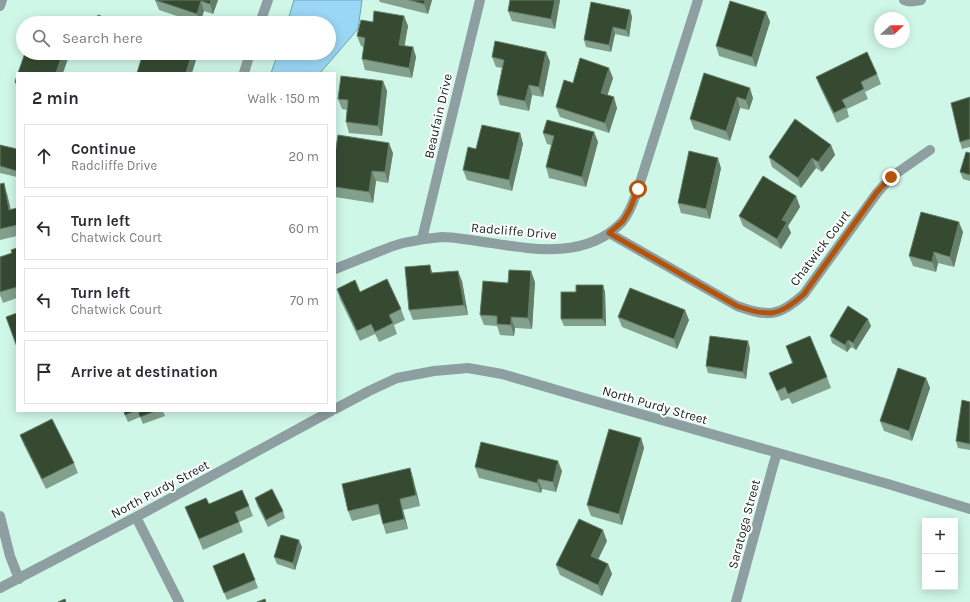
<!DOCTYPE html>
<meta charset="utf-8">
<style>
:root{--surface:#fff;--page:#f2f2f3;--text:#2b2b33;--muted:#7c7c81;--line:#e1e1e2}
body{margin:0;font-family:Karla,sans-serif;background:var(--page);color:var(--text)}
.controls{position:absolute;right:12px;bottom:12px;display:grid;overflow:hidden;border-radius:0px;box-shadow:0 2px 10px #0003}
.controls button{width:36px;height:36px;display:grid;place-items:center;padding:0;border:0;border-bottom:1px solid var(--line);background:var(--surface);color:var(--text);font:20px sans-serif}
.compass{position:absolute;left:874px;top:12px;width:36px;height:36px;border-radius:50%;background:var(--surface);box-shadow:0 2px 10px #0003;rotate:69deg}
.stop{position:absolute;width:12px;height:12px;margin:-9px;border:3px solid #b45309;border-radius:50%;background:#fff}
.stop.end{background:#b45309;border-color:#fff;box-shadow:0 1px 4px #0008}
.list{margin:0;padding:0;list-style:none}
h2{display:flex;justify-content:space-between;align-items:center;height:52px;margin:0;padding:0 16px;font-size:17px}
h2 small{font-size:13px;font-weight:400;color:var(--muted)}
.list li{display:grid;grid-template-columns:26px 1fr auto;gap:12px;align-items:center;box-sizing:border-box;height:64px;margin:0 8px 8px;padding:0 8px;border:1px solid var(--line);border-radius:0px}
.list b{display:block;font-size:15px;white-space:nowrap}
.list p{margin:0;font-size:13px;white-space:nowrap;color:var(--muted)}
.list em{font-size:13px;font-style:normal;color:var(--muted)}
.icon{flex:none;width:22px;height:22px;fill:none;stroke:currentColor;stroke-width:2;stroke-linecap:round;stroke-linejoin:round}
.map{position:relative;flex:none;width:970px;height:602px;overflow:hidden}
.search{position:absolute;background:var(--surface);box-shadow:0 2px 10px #0003;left:16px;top:16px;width:320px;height:44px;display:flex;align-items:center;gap:10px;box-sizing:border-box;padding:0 14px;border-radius:22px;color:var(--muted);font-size:15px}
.panel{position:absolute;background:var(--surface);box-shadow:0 2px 10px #0003;left:16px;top:72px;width:320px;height:340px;border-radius:0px}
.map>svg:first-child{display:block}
.water{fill:#9ad7f4;stroke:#72a1b4}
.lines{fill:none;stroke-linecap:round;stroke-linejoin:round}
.minor{stroke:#8d9fa0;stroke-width:10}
.wall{fill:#82a08c}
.shaded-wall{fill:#647e68}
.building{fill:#364a32;stroke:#647e68}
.route{stroke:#b45309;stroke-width:5}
.labels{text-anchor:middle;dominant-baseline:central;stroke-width:4;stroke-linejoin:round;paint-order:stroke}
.street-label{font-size:13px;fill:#15241e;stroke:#fff}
</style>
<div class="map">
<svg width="970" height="602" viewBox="0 0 970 602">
<rect width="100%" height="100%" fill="#cff7e7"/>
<!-- water -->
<path class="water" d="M294 0H362L358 29 320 73H271L278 53H329V23H287Z"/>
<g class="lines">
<!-- minor -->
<path class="minor" d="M904 0C910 3 916 1 921 0
M0 6 2 0
M260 23 268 0
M244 73 250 53
M609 233 737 306C768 317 779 317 804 294L877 193 891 177 930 150
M422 239 480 0
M335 269C350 263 365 257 380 251 388 248 395 245 403 243 416 240 429 238 442 237 454 237 467 240 478 241 526 248 584 262 622 222 630 213 634 200 638 189L698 0
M335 409 369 391 397 378 434 371 468 368 502 374 591 400 888 484 970 509
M0 516 10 556 19 579
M136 517 179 602
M0 588 136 517 331 411
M736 602 773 466 777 453"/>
</g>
<!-- wall -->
<path class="wall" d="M155 0H218L213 14 204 11 200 23H198L159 10Z
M379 0H432L428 14 380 2Z
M510 0H560L555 29 512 21 508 11Z
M630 10 632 17 629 37 615 34 611 52 586 47 584 40Z
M766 12 770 22 756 67 719 56 716 46Z
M404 16 408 26 404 46 413 47 416 57 412 78 365 70 362 59 364 47 361 46 357 36 373 22Z
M546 52 550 62 543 97 532 95 529 111 500 105 497 95 502 68 496 67 492 57Z
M704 73 753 98 749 110 740 108 730 141 694 129 690 119Z
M877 74 881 84 865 92 868 99 847 109 849 117 837 123 820 87 816 77Z
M17 76V88L15 82Z
M613 78 607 95 617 108 609 133 560 117 556 107 573 83Z
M383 81 387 91 382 136 349 133 346 122 347 110 342 109 338 99Z
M970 97V147L962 149 960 142Z
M594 132 598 142 586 187 549 178 546 167 551 145 547 144 543 133Z
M520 133 523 144 512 191 467 180 463 170 476 149Z
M0 145 17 149V177L0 173Z
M831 145 835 155 822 172 816 168 801 188 772 167 769 157Z
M393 153 388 183 376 181 373 203 335 197V154Z
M970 153V181L963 179 960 172Z
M721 168 710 219 681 213 678 203Z
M0 184 7 194 11 210 17 208V236L0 240Z
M796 196 800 207 788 226 791 233 781 249 743 226 739 216Z
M963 232 954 267 938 263 936 272 913 266 909 256Z
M17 248V298L3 303 0 295V257L12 253Z
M433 273 462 281 468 315 413 320 409 310Z
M535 282 532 329 515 328 514 336 500 335 497 326 484 325 480 315 508 283Z
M603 285 605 292 606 326H564L561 319 576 292Z
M337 289 360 292 401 309 405 320 394 325 397 334 379 342 375 334 360 341 340 299Z
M618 317 689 320 677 349 622 327Z
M871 326 856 350 851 347 847 352 832 343 830 336Z
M786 346 827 377 831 388 792 404 789 398 781 401 769 373 792 363Z
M750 348 746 379 708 373 706 366Z
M926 378 930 388 912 441 884 431 880 421Z
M970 402V450L958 448 956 441Z
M123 411H163L165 416 143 424 140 417 128 422Z
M20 435 74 463 78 473 46 489 24 445Z
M641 438 644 448 622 525 591 516 587 505Z
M475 467 562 471 556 492 542 489 541 493 479 478Z
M410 468 413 478 420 506 403 510 408 529 386 534 380 514 352 521 348 511Z
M255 498 283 511 285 518 268 527 257 505Z
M209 504 249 506 253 516 239 522 243 532 203 550 185 507Z
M607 541 598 559 608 564 612 574 602 596 560 575 556 565Z
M302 547 295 570 277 564 274 557Z
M216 573 255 580 258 588 227 600Z"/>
<!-- shaded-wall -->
<path class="shaded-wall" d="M211 0H218L213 14 210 4Z
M425 0H432L428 14 424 4Z
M555 0H560L555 29 551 19Z
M201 1 204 11 200 23 197 14Z
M630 10 632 17 629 37 626 30Z
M766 12 770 22 756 67 752 57Z
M404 16 408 26 403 55 399 45Z
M613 27 615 34 611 52 609 45Z
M413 47 416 57 412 78 409 68Z
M546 52 550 62 543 97 539 87Z
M63 53H70L63 73H56Z
M192 53H196L197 57 192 73H186Z
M609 68 613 78 605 103 601 93Z
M383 81 387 91 382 136 378 126Z
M529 85 532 95 529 111 525 101Z
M750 88 753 98 749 110 746 100Z
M614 97 617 108 609 133 605 123Z
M737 97 740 108 730 141 726 131Z
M594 132 598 142 586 187 582 177Z
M520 133 523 144 512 191 509 180Z
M389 143 393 153 388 183 385 172Z
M831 145 835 155 822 172 818 162Z
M718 158 721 168 710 219 706 209Z
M812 158 816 168 801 188 798 178Z
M372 171 376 181 373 203 369 192Z
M4 183 7 194 13 220 9 210Z
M796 196 800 207 788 226 791 233 781 249 777 239 782 220Z
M959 222 963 232 954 267 950 257Z
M934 252 938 263 936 272 932 262Z
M430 265 433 275 431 273Z
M458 271 462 281 468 315 464 305Z
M531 271 535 282 532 329 528 318Z
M603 285 605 292 606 326 603 319Z
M685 310 689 320 677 349 674 339Z
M511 317 515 328 514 336 511 325Z
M868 319 871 326 856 350 853 343Z
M848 340 851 347 847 352 845 345Z
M748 341 750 348 746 379 743 372Z
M926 378 930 388 912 441 909 431Z
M641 438 644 448 622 525 619 514Z
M558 461 562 471 556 492 553 482Z
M410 468 413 478 420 506 416 495Z
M538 479 542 489 541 493 537 483Z
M400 499 403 510 408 529 404 519Z
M603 530 607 541 595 566 591 556Z
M299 540 302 547 295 570 293 563Z
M608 564 612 574 602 596 598 585Z"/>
<!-- building -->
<path class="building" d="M155 0H211L210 4 201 1 197 14Z
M409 0H425L424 4Z
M510 0H555L551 19 508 11Z
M730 1 766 12 752 57 716 46Z
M591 2 630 10 626 30 613 27 609 45 584 40Z
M374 11 404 16 399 45 413 47 409 68 362 59 365 38 357 36 361 20 373 22Z
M98 15 118 23H96Z
M495 41 546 52 539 87 529 85 525 101 497 95 504 60 492 57Z
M867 52 877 74 861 82 864 89 842 100 846 107 834 113 816 77Z
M25 53H63L56 73H18Z
M143 53H192L186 73H137Z
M580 58 609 68 601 93 614 97 605 123 556 107 564 80 573 83Z
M704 73 750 88 746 100 737 97 726 131 690 119Z
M17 76V83L15 82Z
M341 76 383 81 378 126 346 122 348 100 338 99Z
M970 97V139L960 142 951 103Z
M795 119 831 145 818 162 812 158 798 178 769 157Z
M547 120 594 132 582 177 546 167 554 136 543 133Z
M482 125 520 133 509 180 463 170 468 147 476 149Z
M338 135 389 143 385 172 372 171 369 192 335 187V154Z
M0 145 17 149V171L0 166Z
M689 151 718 158 706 209 678 203Z
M966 152 970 153V175L960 172Z
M763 176 796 196 782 220 787 222 777 239 739 216Z
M4 183 9 210 17 208V225L0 229V184Z
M921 212 959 222 950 257 934 252 932 262 909 256Z
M17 248V287L0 292V257L12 253 11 250Z
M430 265 431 273 458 271 464 305 409 310 405 267Z
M509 270 531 271 528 318 511 317V325L497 324V316L480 315 483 281 508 283Z
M387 279 401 309 389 315 393 323 375 332 371 324 357 331 337 289 355 280 360 292Z
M576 285H603V319H561V292H576Z
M630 288 685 310 674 339 618 317Z
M848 306 868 319 853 343 848 340 845 345 830 336Z
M17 313V347L6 317Z
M710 336 748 341 743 372 706 366Z
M810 336 827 377 788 394 785 387 777 391 769 373 793 363 786 346Z
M898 368 926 378 909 431 880 421Z
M962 400 970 402V444L956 441Z
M124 411H136L125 415Z
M138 411H156L140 417Z
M52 419 74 463 42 479 20 435Z
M609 429 641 438 619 514 587 505Z
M481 442 558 461 553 482 538 479 537 483 475 467Z
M410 468 416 495 400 499 404 519 383 524 378 504 348 511 342 484Z
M272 489 283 511 266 520 255 498Z
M242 490 249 506 235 512 239 522 199 539 185 507 206 498 209 504Z
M579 519 603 530 591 556 608 564 598 585 556 565Z
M281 535 299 540 293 563 274 557Z
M244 553 255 580 224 593 213 566Z
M65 599 66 602H58Z
M265 599 266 602H257Z"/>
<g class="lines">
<!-- route -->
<path class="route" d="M638 189 630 209 623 221 609 233 737 306C768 317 779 317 804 294L877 192 891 177"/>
</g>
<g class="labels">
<!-- street labels -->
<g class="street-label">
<text transform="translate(438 116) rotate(-77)">Beaufain Drive</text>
<text transform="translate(514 231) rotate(5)">Radcliffe Drive</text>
<text transform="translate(820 248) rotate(-53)">Chatwick Court</text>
<text transform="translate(655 405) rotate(16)">North Purdy Street</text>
<text transform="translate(160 489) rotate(-28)">North Purdy Street</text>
<text transform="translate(744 524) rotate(-75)">Saratoga Street</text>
</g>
</g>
</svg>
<div class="controls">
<button>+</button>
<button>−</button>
</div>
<svg class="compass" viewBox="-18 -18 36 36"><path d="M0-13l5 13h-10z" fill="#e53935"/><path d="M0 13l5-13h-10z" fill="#7c7c81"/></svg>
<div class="stop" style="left:638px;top:189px"></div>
<div class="stop end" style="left:891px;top:177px"></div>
<div class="search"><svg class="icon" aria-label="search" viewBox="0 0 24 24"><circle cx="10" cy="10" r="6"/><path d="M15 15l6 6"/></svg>Search here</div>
<section class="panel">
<h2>2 min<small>Walk · 150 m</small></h2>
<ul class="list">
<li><svg class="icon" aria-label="ahead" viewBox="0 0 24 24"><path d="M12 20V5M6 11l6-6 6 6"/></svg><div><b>Continue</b><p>Radcliffe Drive</p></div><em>20 m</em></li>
<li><svg class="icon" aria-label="left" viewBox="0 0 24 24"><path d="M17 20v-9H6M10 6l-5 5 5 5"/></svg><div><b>Turn left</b><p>Chatwick Court</p></div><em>60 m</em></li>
<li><svg class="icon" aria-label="left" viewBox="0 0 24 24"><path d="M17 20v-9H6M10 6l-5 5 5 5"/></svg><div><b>Turn left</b><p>Chatwick Court</p></div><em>70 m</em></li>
<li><svg class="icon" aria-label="arrive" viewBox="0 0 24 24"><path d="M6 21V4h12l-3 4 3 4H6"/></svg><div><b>Arrive at destination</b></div></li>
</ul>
</section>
</div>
